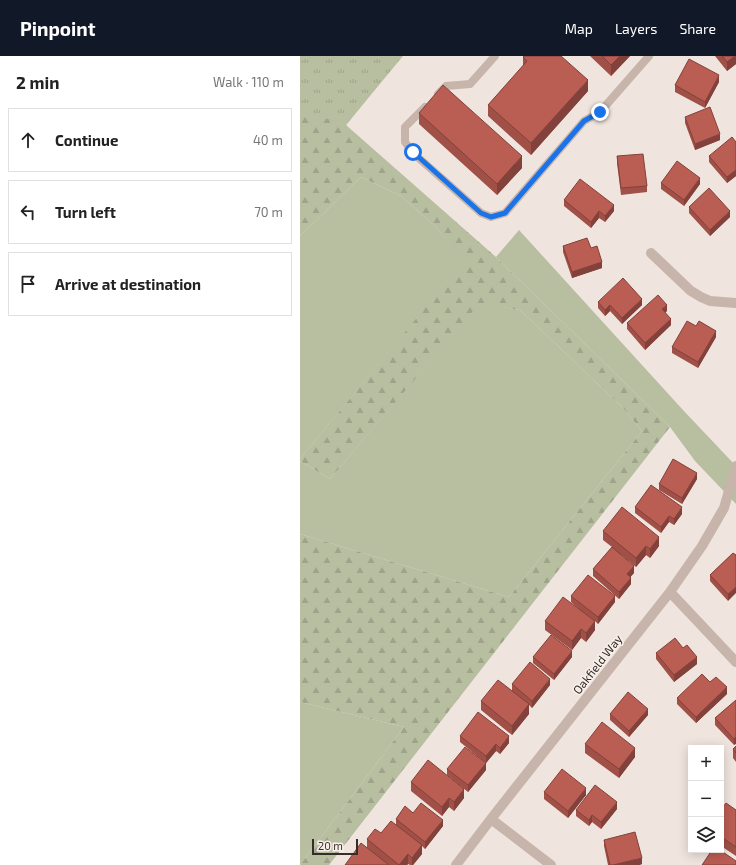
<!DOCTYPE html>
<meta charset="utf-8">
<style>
:root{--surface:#fff;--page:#f6f6f6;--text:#222;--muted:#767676;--line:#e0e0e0;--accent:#111827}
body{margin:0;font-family:"Exo 2",sans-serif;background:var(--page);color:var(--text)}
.controls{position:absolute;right:12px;bottom:12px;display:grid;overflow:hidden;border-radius:0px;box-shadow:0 2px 10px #0003}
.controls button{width:36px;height:36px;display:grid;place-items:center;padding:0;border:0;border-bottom:1px solid var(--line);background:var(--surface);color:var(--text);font:20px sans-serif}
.scale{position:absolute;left:12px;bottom:10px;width:46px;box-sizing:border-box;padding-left:4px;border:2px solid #362c2a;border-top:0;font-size:11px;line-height:14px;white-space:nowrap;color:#362c2a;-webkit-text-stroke:3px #f8f0ea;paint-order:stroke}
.stop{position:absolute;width:12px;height:12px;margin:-9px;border:3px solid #1a73e8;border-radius:50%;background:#fff}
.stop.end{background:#1a73e8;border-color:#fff;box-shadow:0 1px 4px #0008}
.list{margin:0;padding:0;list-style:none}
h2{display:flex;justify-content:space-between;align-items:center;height:52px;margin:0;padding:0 16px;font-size:17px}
h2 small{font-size:13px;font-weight:400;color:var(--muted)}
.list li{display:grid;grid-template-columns:26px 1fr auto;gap:12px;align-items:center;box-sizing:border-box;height:64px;margin:0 8px 8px;padding:0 8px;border:1px solid var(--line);border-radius:0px}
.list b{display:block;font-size:15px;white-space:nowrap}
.list em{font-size:13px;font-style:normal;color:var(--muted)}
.icon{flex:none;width:22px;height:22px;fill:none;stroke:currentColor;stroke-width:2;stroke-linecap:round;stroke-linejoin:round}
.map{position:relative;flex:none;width:436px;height:809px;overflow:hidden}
header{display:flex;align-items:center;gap:24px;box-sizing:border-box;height:56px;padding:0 20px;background:var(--accent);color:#fff}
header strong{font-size:19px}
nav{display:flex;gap:22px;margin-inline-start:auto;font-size:14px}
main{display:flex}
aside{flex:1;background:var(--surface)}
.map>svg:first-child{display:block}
.green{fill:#b8bea0}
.forest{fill:url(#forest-firs)}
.park{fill:url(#park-tufts)}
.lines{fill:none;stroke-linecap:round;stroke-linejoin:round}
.service{stroke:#c7b4ab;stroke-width:8}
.minor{stroke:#c7b4ab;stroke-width:10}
.wall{fill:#a05047}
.shaded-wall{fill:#82413a}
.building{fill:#ba5d53;stroke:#82413a}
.route{stroke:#1a73e8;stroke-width:5}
.labels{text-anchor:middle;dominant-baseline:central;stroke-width:3;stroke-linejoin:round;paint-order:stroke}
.street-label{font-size:12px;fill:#362c2a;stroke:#f8f0ea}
</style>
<header>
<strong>Pinpoint</strong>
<nav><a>Map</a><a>Layers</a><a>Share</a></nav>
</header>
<main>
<aside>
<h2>2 min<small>Walk · 110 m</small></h2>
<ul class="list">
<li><svg class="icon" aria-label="ahead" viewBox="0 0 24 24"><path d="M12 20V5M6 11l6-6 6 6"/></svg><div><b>Continue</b></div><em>40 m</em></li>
<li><svg class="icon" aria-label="left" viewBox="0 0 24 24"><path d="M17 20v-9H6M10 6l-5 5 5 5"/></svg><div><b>Turn left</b></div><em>70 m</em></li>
<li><svg class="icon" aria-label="arrive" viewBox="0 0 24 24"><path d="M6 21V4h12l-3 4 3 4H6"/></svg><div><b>Arrive at destination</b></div></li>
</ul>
</aside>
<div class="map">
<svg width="436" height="809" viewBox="0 0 436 809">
<defs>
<pattern id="forest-firs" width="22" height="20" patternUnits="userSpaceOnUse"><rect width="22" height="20" fill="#b8bea0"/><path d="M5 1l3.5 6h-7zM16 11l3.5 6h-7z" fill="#9fa38a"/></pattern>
<pattern id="park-tufts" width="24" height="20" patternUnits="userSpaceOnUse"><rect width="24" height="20" fill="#b8bea0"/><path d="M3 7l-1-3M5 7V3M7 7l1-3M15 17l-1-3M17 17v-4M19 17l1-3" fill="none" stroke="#9fa38a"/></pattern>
</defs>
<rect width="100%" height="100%" fill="#f0e5de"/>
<!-- green -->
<path class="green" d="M61 121 101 140 136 171 164 206 0 403V180Z
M219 174 383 354 436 410V448L395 405 370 371 196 201Z
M179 247 220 254 323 352 342 375 209 541 0 478V405L30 423Z
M0 646 104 671 0 809Z"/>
<!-- forest -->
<path class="forest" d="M0 0H26L67 43 46 69 196 201 370 371 29 809H0L104 671 0 646V478L209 541 342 375 323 352 220 254 179 248 30 423 0 405V403L163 206 136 171 101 140 61 121 0 180Z"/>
<!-- park -->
<path class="park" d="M0 0H103L46 69 0 54Z"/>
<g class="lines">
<!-- service -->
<path class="service" d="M138 38 146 30 170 28 195 0
M125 51 105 71V86L113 97 181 157 191 161 205 157 284 65 300 56 349 0"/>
<!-- minor -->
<path class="minor" d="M351 197 391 235 401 241 410 245 436 247
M370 536 436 606
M191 763 251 809
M156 809 191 763 370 536 402 490 424 452 436 410"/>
</g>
<!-- wall -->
<path class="wall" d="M290 0H330L311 20Z
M415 0H436V8L427 15Z
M223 1 288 35 231 99 188 60V49L223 10Z
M419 26 405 52 375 36V29Z
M119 57 222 112 197 139 119 68Z
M385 61 420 84 395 94 385 67Z
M436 86V120L427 127 409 106V100Z
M317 100 347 130V136L321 139 317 107Z
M361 127 400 128 384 150 361 133Z
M264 144 314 155 305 166 299 162 291 172 264 150Z
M389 151 430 161 410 180 389 157Z
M263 190 291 192 302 212 272 222 263 196Z
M298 246 342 249 322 268 310 255 305 260 298 252Z
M367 255 365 257 371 269 345 294 327 273V267Z
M416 281 398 312 372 297V291Z
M397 423 382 448 359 434V428Z
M335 451 382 458 374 469 369 466 361 477 335 457Z
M303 475 359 490 350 502 346 499 336 511 319 497 334 517 330 521 331 528 319 543 293 520V513L312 491 303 484Z
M433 497 428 545 410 525V519Z
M271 540 315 546 298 568 295 565V574L286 586 281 582 272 594 245 574V565L280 554 271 546Z
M383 592 397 608 374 626 356 603V597Z
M233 601H272L254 624 233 607Z
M212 628 250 629 232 652 229 649V658L212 679 181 654V645L212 635Z
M427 638 396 667 377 648V642Z
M436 644 434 689 415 669V662Z
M310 658 348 659 329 681 310 664Z
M160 680 209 687 200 698 196 695 186 707 160 686Z
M285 688 335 701 319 722 285 697Z
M436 690V706L433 702V693Z
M147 713 186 714 168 736 147 719Z
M111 726 164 742 154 755 149 751 142 760 111 735Z
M244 736 286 739 268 762 244 743Z
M317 753 301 773 292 766 289 770 276 760V754Z
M421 754H436V800L421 790Z
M113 757 143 770 125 793 122 790V798L113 809H110L108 808 107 809H45L67 791V783L81 777 96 768V763Z
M304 784 342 808 339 809H308L304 790Z"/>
<!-- shaded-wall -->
<path class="shaded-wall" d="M320 0H330L311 20V9Z
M435 0H436V8L427 15V6Z
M419 19V26L405 52V46Z
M288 24V35L231 99V87Z
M420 78V84L395 94V88Z
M222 100V112L197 139V128Z
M436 114V120L427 127V121Z
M400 122V128L384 150V144Z
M314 149V155L305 166V160Z
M299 155V162L291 172V166Z
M430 155V161L410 180V174Z
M302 206V212L272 222V216Z
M342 243V249L322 268V262Z
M310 249V255L305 260V254Z
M367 249V255L362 259V253Z
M371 263V269L345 294V287Z
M416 275V281L398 312V306Z
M397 417V423L382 448V442Z
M382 451V458L374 469V463Z
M369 460V466L361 477V471Z
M359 481V490L350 502V493Z
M346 490V499L336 511V502Z
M334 510V517L327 525V518Z
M331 522V528L319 543V536Z
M436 531V537L428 545V538Z
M315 540V546L298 568V561Z
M295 565V574L286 586V577Z
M281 573V582L272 594V585Z
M272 595V601L254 624V618Z
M397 601V608L374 626V619Z
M250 623V629L232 652V645Z
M427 631V638L396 667V661Z
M229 648V658L212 679V670Z
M348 653V659L329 681V675Z
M209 680V687L200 698V692Z
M436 681V688L434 689V683Z
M196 688V695L186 707V700Z
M335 692V701L319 722V713Z
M186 707V714L168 736V729Z
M286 732V739L268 762V755Z
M164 733V742L154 755V746Z
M149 742V751L142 760V751Z
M317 746V753L301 773V766Z
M292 759V766L289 770V764Z
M143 764V770L125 793V786Z
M122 789V798L113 809H112V802Z
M108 798V808L107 809H99Z
M342 802V808L339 809H313Z"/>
<!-- building -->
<path class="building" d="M224 0H261L288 24 231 87 188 49 227 5 223 1Z
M302 0H320L311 9Z
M422 0H435L427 6Z
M389 3 419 19 405 46 375 29Z
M143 29 222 100 197 128 119 57Z
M410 51 420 78 395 88 385 61Z
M432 81 436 86V114L427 121 409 100Z
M343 98 347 130 321 132 317 100Z
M377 105 400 122 384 144 361 127Z
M280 123 314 149 305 160 299 155 291 166 264 144Z
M409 132 430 155 410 174 389 151Z
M287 182 291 192 297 190 302 206 272 216 263 190Z
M323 222 342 243 322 262 310 249 305 254 298 246Z
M358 239 367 249 362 253 371 263 345 287 327 267Z
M387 265 396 270 399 265 416 275 398 306 372 291Z
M373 403 397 417 382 442 359 428Z
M351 429 382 451 374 463 369 460 361 471 335 451Z
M322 451 359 481 350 493 346 490 336 502 303 475Z
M312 491 334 510 327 518 331 522 319 536 293 513Z
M433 497 436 499V531L428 538 410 519Z
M288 519 315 540 298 561 271 540Z
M263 541 295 565 286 577 281 573 272 585 245 565Z
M251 579 272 595 254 618 233 601Z
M375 582 383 592 387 589 397 601 374 619 356 597Z
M230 606 250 623 232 645 212 628Z
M402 618 410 626 416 621 427 631 396 661 377 642Z
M198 624 229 648 212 670 181 645Z
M328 636 348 653 329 675 310 658Z
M436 644V681L434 683 415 662Z
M178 656 209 680 200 692 196 688 186 700 160 680Z
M302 666 335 692 319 713 285 688Z
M436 690V697L433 693Z
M165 691 186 707 168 729 147 713Z
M128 704 164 733 154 746 149 742 142 751 111 726Z
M262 713 286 732 268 755 244 736Z
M295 729 317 746 301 766 292 759 289 764 276 754Z
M121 747 143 764 125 786 96 763 105 750 113 757Z
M426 747 436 754V791L421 781V754Z
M91 765 122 789 112 802 108 798 99 809 67 783 75 773 81 777Z
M335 776 342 802 313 809H310L304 784Z
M61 787 89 809H45Z
M412 794H420L436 805V809H402Z"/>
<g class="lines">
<!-- route -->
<path class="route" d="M113 96 181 157 191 161 205 157 284 65 300 56"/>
</g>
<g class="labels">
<!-- street labels -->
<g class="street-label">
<text transform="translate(297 608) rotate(-52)">Oakfield Way</text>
</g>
</g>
</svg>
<div class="controls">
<button>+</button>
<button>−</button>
<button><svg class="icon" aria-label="layers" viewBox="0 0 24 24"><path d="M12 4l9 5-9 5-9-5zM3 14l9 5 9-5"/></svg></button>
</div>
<div class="scale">20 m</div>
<div class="stop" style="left:113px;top:96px"></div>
<div class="stop end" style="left:300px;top:56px"></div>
</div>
</main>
